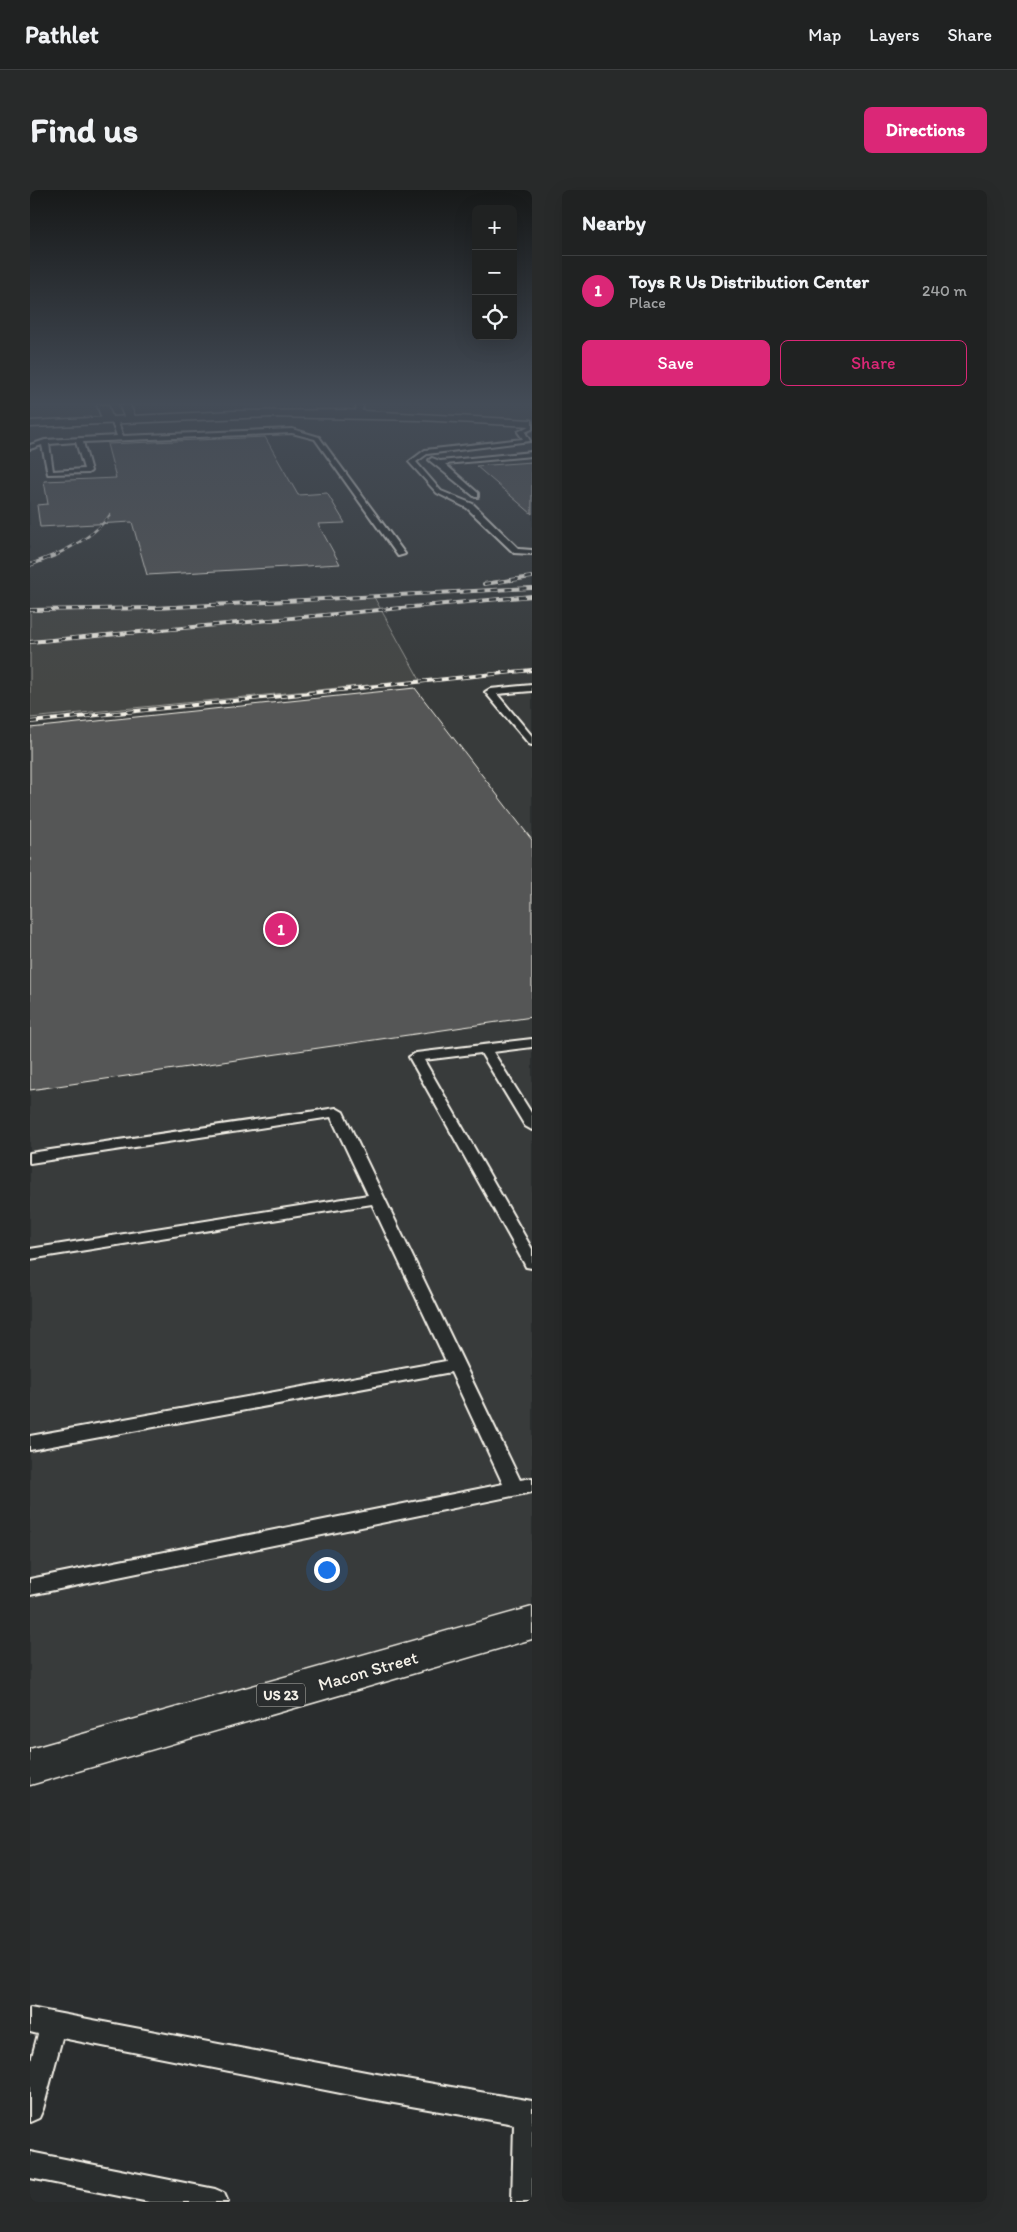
<!DOCTYPE html>
<meta charset="utf-8">
<style>
:root{--surface:#202222;--page:#282a2a;--text:#f1f3f6;--muted:#a2a4a5;--line:#3d3f40;--accent:#db2777}
body{margin:0;font-family:Itim,sans-serif;background:var(--page);color:var(--text)}
.controls{position:absolute;right:15px;top:15px;display:grid;overflow:hidden;border-radius:8px;box-shadow:0 5px 20px #0002}
.controls button{width:45px;height:45px;display:grid;place-items:center;padding:0;border:0;border-bottom:1px solid var(--line);background:var(--surface);color:var(--text);font:25px sans-serif}
.you{position:absolute;left:296px;top:1379px;width:18px;height:18px;margin:-12px;border:4px solid #fff;border-radius:50%;background:#1a73e8;box-shadow:0 0 0 8px #1a73e833}
.badge{display:grid;place-items:center;width:32px;height:32px;border-radius:50%;background:var(--accent);color:#fff;font-size:16px;font-weight:700}
.pin{position:absolute;translate:-50% -50%;border:2px solid #fff;box-shadow:0 1px 5px #0006}
.list{margin:0;padding:0;list-style:none}
h2{display:flex;justify-content:space-between;align-items:center;height:65px;margin:0;padding:0 20px;font-size:21px}
h2 small{font-size:16px;font-weight:400;color:var(--muted)}
.list li{display:grid;grid-template-columns:32px 1fr auto;gap:15px;align-items:center;box-sizing:border-box;height:70px;padding:0 20px;border-top:1px solid var(--line)}
.list b{display:block;font-size:19px;white-space:nowrap}
.list p{margin:0;font-size:16px;white-space:nowrap;color:var(--muted)}
.list em{font-size:16px;font-style:normal;color:var(--muted)}
.actions{display:flex;gap:10px;padding:15px 20px}
.actions a{flex:1;padding:11px 0;border:1px solid var(--accent);border-radius:8px;text-align:center;font-size:18px;color:var(--accent)}
.actions .main{background:var(--accent);color:#fff}
.icon{flex:none;width:28px;height:28px;fill:none;stroke:currentColor;stroke-width:2;stroke-linecap:round;stroke-linejoin:round}
.map{position:relative;flex:none;width:502px;height:2012px;overflow:hidden;border-radius:8px}
header{display:flex;align-items:center;gap:30px;box-sizing:border-box;height:70px;padding:0 25px;background:var(--surface);border-bottom:1px solid var(--line)}
header strong{font-size:24px}
nav{display:flex;gap:28px;margin-inline-start:auto;font-size:18px}
.intro{display:flex;align-items:center;justify-content:space-between;box-sizing:border-box;height:120px;padding:0 30px}
h1{margin:0;font-size:35px}
.button{padding:12px 22px;border-radius:8px;background:var(--accent);color:#fff;font-size:18px;font-weight:700}
main{display:flex;gap:30px;padding:0 30px}
aside{flex:1;background:var(--surface);border-radius:8px;box-shadow:0 5px 20px #0002}
.map>svg:first-child{display:block}
.built{fill:#373a3a}
.green{fill:#444645;stroke:#9c9c96}
.building{fill:#555756;stroke:#f4f1e8}
.lines{fill:none;stroke-linecap:round;stroke-linejoin:round}
.service-casing{stroke:#f4f1e8;stroke-width:4}
.tertiary-casing{stroke:#f4f1e8;stroke-width:3}
.secondary-casing{stroke:#f4f1e8;stroke-width:3}
.primary-casing{stroke:#f4f1e8;stroke-width:3}
.service{fill:#2a2d2e;fill-rule:evenodd}
.tertiary{fill:#2a2d2e;fill-rule:evenodd}
.secondary{fill:#2a2d2e;fill-rule:evenodd}
.primary{fill:#2a2d2e;fill-rule:evenodd}
.rail-far1-casing{stroke:#f4f1e8;stroke-width:2.5}
.rail-casing{stroke:#f4f1e8;stroke-width:4}
.rail-far1{stroke:#2a2d2e;stroke-width:2;stroke-dasharray:5;stroke-linecap:butt}
.rail{stroke:#2a2d2e;stroke-width:2.5;stroke-dasharray:7;stroke-linecap:butt}
.labels{text-anchor:middle;dominant-baseline:central;stroke-width:5;stroke-linejoin:round;paint-order:stroke}
.shield{fill:#2a2d2e;stroke:#b7b6b0;stroke-width:1}
.shield-label{font-size:14px;font-weight:bold;fill:#f4f1e8}
.near-street-label{font-size:18px;fill:#f4f1e8;stroke:#2a2d2e}
</style>
<header>
<strong>Pathlet</strong>
<nav><a>Map</a><a>Layers</a><a>Share</a></nav>
</header>
<div class="intro"><h1>Find us</h1><a class="button">Directions</a></div>
<main>
<div class="map">
<svg width="502" height="2012" viewBox="0 0 502 2012">
<rect width="100%" height="100%" fill="#2a2d2e"/>
<filter id="ink" filterUnits="userSpaceOnUse"><feTurbulence type="fractalNoise" baseFrequency=".02" numOctaves="2"/><feDisplacementMap in="SourceGraphic" scale="10" xChannelSelector="R" yChannelSelector="G"/><feConvolveMatrix kernelMatrix="1 2 1 2 8 2 1 2 1" color-interpolation-filters="sRGB"/></filter>
<g filter="url(#ink)">
<!-- built -->
<path class="built" d="M0 215H79L85 228 205 222 219 215H502V1438L0 1579V528L390 490 71 419 0 420Z"/>
<!-- green -->
<path class="green" d="M344 407 390 490 0 528V420L71 419Z"/>
<!-- building -->
<path class="building" d="M235 247 268 305 297 303 315 333 288 334 310 374 117 385 102 332 10 337 7 315 18 314 14 291 86 288 77 254Z
M502 272V324L446 276Z
M385 498 502 650V827L0 900V538Z"/>
<g class="lines">
<defs>
<path id="service" d="M327 215H333L331 225 328 227 325 225Z
M84 228 87 230 93 246 262 239 289 247 375 364 368 366 285 249 262 243 53 252 61 281 58 283 18 284 12 255 0 259V255L15 250 87 246 81 230ZM46 252 54 279 23 281 19 254Z
M502 234V239L495 242 500 251 397 264 386 272 411 301 443 314 489 359 502 360V364L484 363 437 318 407 303 379 272 395 260 493 249 488 242Z
M502 262V266L415 274 448 303V307H445L399 270 402 268 410 271Z
M502 495V501L467 504 502 546V555L499 554 455 502 460 499Z
M502 849V857L463 862 502 924V940L495 936 451 863 394 870 502 1059V1078L496 1077 494 1073 379 867 386 863Z
M306 918 313 922 490 1290 502 1288V1302L0 1405V1389L473 1294 421 1182 0 1260V1246L416 1171 342 1014 0 1069V1059L338 1005 301 927 0 973V963Z
M0 1818 341 1883 502 1911V2012H482L484 1934 341 1909 32 1848 13 1919 9 1928 0 1932V1874L8 1844 0 1842Z
M0 1962 185 1999 194 2003 198 2012H119L0 1988Z"/>
<path id="tertiary" d="M67 215H78L83 230 81 232H73Z
M89 215H100L106 229 104 231H96Z"/>
<path id="secondary" d="M316 220 502 230V236L390 230 241 227 0 237V231L204 221Z"/>
<path id="primary" d="M502 1417V1449L0 1595V1559Z"/>
</defs>
<!-- service casing -->
<use href="#service" class="service-casing"/>
<!-- tertiary casing -->
<use href="#tertiary" class="tertiary-casing"/>
<!-- secondary casing -->
<use href="#secondary" class="secondary-casing"/>
<!-- primary casing -->
<use href="#primary" class="primary-casing"/>
<!-- service -->
<use href="#service" class="service"/>
<!-- tertiary -->
<use href="#tertiary" class="tertiary"/>
<!-- secondary -->
<use href="#secondary" class="secondary"/>
<!-- primary -->
<use href="#primary" class="primary"/>
<defs>
<path id="rail-far1" d="M25 365C46 355 66 344 80 325"/>
<path id="rail" d="M0 375 28 364
M454 394 502 387
M0 420 126 418 502 398
M0 452 502 406
M0 532 502 480"/>
</defs>
<!-- rail-far1 casing -->
<use href="#rail-far1" class="rail-far1-casing"/>
<!-- rail casing -->
<use href="#rail" class="rail-casing"/>
<!-- rail-far1 -->
<use href="#rail-far1" class="rail-far1"/>
<!-- rail -->
<use href="#rail" class="rail"/>
</g>
</g>
<!-- sky -->
<linearGradient id="sky" x2="0" y2="1"><stop stop-color="#171919"/><stop offset="0.43" stop-color="#444c57"/><stop offset="1" stop-color="#444c57" stop-opacity="0"/></linearGradient>
<rect width="502" height="497" fill="url(#sky)"/>
<g class="labels">
<!-- shield labels -->
<rect class="shield" x="227" y="1493.5" width="48" height="23" rx="4"/>
<g class="shield-label">
<text x="251" y="1505">US 23</text>
</g>
<!-- near-street labels -->
<g class="near-street-label">
<text transform="translate(338 1481) rotate(-16)">Macon Street</text>
</g>
</g>
</svg>
<div class="controls">
<button>+</button>
<button>−</button>
<button><svg class="icon" aria-label="locate" viewBox="0 0 24 24"><circle cx="12" cy="12" r="6"/><path d="M12 2v4M12 18v4M2 12h4M18 12h4"/></svg></button>
</div>
<div class="you"></div>
<div class="pin badge" style="left:251px;top:739px">1</div>
</div>
<aside>
<h2>Nearby<small></small></h2>
<ul class="list">
<li><span class="badge">1</span><div><b>Toys R Us Distribution Center</b><p>Place</p></div><em>240 m</em></li>
</ul>
<div class="actions"><a class="main">Save</a><a>Share</a></div>
</aside>
</main>
